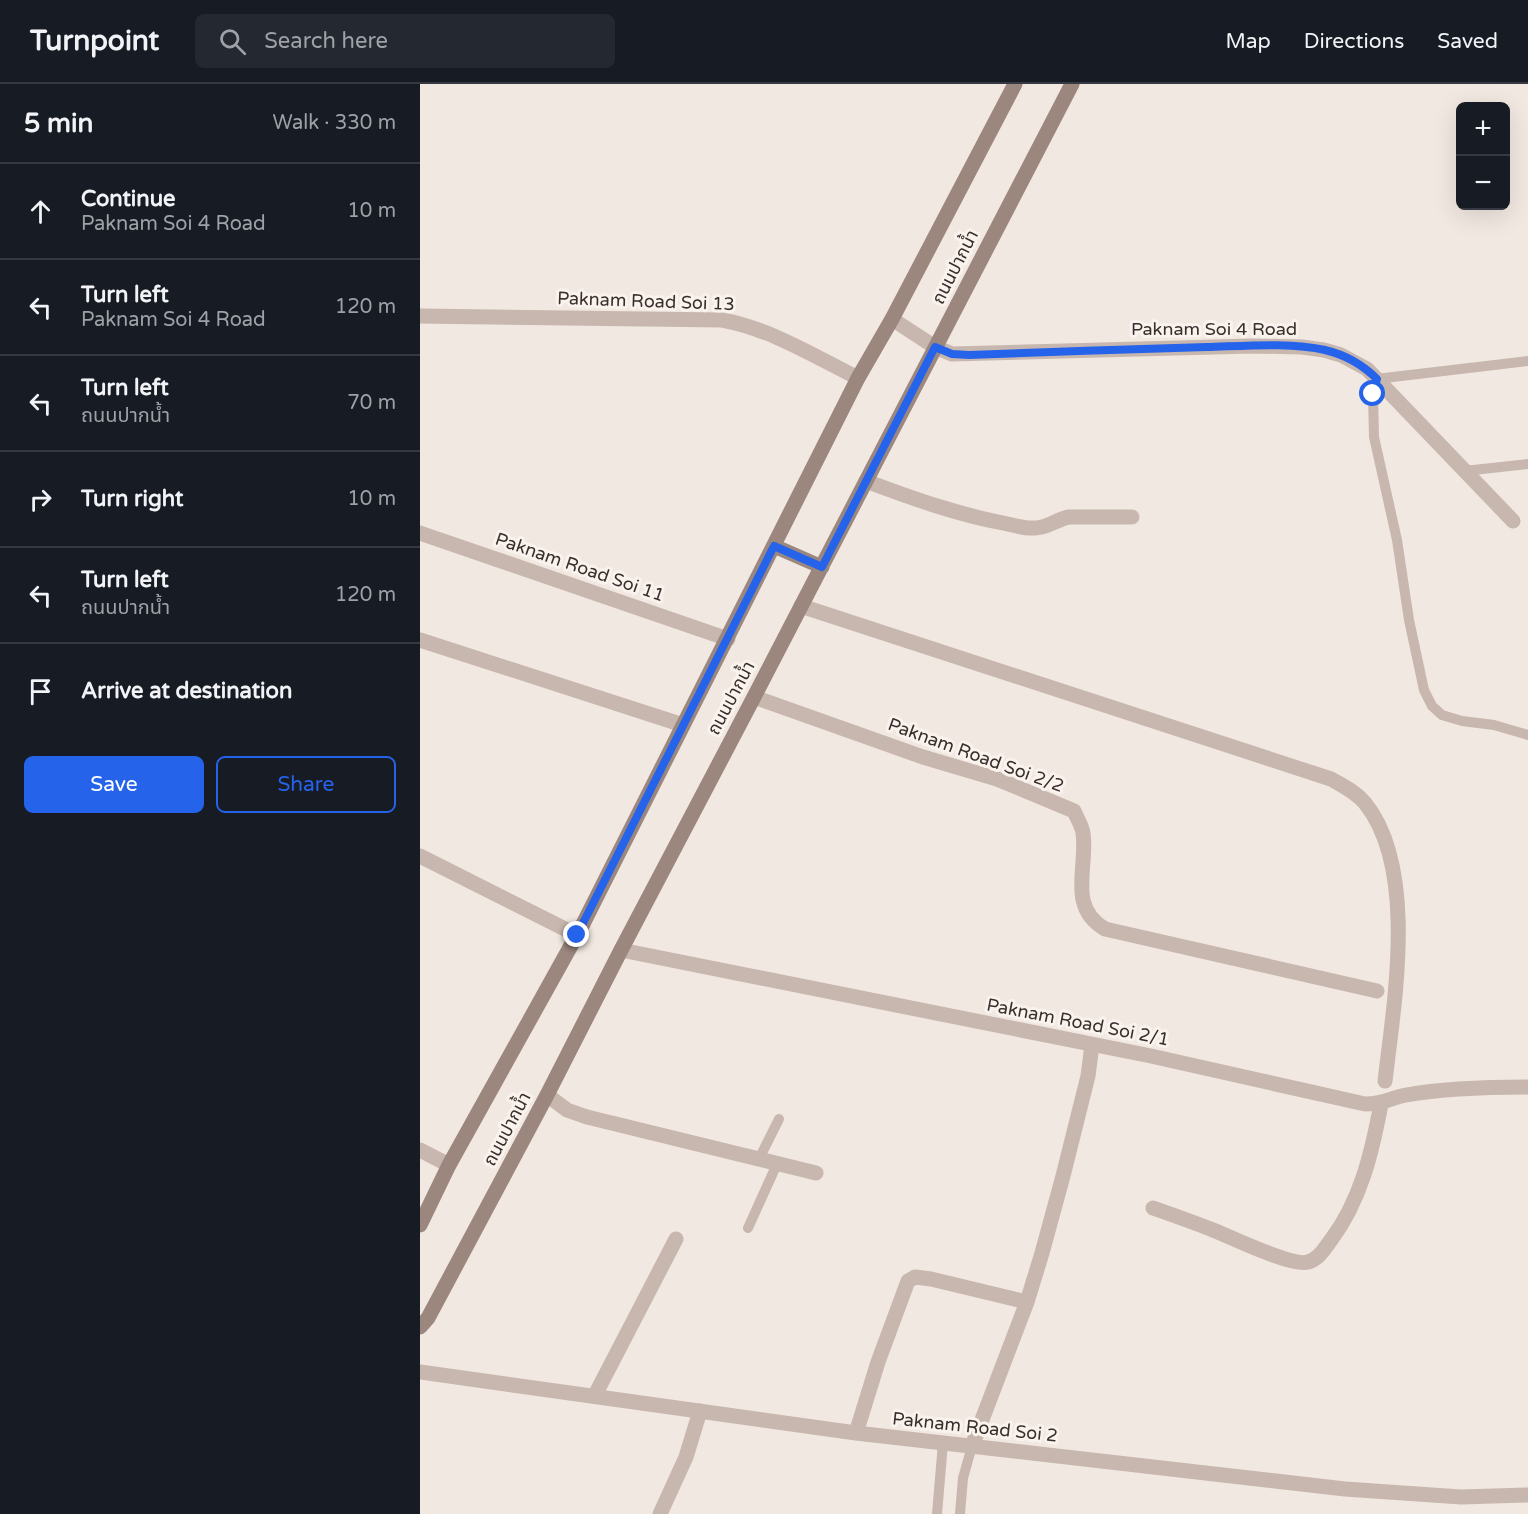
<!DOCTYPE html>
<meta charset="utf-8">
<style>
:root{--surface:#171b24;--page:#242831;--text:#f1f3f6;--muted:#9ea1a6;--line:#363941;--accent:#2563eb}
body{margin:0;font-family:"Varela Round","Noto Sans Thai",sans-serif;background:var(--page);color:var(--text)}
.controls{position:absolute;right:18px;top:18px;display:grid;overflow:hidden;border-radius:9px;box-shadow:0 6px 24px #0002}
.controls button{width:54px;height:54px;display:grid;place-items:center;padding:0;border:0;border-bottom:2px solid var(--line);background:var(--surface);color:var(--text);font:30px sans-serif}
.stop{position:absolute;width:18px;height:18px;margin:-14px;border:4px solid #2563eb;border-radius:50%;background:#fff}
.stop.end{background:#2563eb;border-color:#fff;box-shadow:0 2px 6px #0008}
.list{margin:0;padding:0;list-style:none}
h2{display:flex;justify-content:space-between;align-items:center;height:78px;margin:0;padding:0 24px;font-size:26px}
h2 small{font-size:20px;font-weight:400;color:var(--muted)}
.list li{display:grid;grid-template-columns:39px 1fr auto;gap:18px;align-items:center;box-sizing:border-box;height:96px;padding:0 24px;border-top:2px solid var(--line)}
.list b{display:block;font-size:22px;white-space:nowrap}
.list p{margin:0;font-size:20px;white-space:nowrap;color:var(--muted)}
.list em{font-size:20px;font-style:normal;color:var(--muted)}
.actions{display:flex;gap:12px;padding:18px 24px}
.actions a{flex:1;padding:14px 0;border:2px solid var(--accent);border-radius:9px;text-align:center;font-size:21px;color:var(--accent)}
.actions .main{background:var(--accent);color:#fff}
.icon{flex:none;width:33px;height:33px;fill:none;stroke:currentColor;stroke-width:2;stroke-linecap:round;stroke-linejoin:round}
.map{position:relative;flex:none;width:1108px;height:1430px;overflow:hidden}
header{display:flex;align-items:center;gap:36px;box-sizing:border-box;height:84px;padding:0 30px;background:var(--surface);border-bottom:2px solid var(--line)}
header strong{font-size:28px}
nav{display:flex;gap:33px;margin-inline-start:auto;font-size:21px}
.search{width:420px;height:54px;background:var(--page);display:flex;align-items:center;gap:15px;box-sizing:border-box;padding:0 21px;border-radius:9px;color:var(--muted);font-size:22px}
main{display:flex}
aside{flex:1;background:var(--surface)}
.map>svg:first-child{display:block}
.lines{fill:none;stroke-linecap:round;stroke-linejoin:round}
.lane{stroke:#c8b7ae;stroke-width:10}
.street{stroke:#c8b7ae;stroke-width:15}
.secondary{stroke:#9c877f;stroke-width:15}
.route{stroke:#2563eb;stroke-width:8}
.labels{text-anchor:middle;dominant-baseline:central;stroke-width:6;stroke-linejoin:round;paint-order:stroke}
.street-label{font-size:18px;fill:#382e2b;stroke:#f9f2ed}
</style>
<header>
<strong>Turnpoint</strong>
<div class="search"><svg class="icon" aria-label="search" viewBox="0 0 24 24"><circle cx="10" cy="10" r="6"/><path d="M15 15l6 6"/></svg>Search here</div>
<nav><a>Map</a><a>Directions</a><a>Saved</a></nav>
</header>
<main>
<aside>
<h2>5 min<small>Walk · 330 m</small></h2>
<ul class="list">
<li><svg class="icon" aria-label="ahead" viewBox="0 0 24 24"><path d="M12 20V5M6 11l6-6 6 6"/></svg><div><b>Continue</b><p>Paknam Soi 4 Road</p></div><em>10 m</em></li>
<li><svg class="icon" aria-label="left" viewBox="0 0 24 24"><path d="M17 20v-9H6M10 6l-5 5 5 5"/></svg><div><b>Turn left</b><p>Paknam Soi 4 Road</p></div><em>120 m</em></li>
<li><svg class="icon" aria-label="left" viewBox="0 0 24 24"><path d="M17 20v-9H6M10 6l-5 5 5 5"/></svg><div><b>Turn left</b><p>ถนนปากน้ำ</p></div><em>70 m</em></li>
<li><svg class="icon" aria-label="right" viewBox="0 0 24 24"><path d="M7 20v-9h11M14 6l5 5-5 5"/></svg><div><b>Turn right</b></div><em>10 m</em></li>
<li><svg class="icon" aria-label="left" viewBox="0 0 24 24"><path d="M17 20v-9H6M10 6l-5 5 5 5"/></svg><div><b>Turn left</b><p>ถนนปากน้ำ</p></div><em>120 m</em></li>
<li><svg class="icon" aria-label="arrive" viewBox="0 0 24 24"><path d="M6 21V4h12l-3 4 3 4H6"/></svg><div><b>Arrive at destination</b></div></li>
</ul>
<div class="actions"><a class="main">Save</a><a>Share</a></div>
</aside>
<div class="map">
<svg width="1108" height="1430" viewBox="0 0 1108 1430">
<rect width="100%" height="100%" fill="#f1e8e1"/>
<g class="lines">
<!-- lane -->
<path class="lane" d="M1108 277 956 295 953 310 954 353 977 456 989 536 1004 606 1012 622 1022 631 1042 637 1074 641 1108 651
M1044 387 1108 380
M339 1075 359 1035
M328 1144 357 1080
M517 1430 523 1359
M540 1430 543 1394 552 1362"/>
<!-- street -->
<path class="street" d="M0 232 302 236C351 245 394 272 438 294
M472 235 515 263 532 270 832 262 882 263 904 266 921 271 947 285 1093 437
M446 397C491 414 536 430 583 439 593 441 604 445 615 444 628 444 637 435 649 433H712
M0 449 308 555
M381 522 911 695C923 702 936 708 945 719 998 785 974 919 965 997
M0 556 263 641
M334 613 503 673 577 695 654 727C657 734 662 742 663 749 668 783 647 823 685 845L957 907
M0 772 157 851
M201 866 731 972 945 1020C963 1020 970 1014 986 1011 1026 1004 1068 1003 1108 1003
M127 1011 147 1026 167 1033 396 1089
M0 1066 29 1081
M733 1124C753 1131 773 1138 793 1146 811 1153 871 1183 888 1178 899 1175 905 1164 911 1156 941 1116 952 1068 961 1020
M0 1288 436 1349 925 1405 1041 1413 1108 1411
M175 1311 256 1155
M436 1349 458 1278 488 1197 495 1193 511 1195 607 1218
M552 1362 607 1218 622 1169 643 1092 668 992 672 961
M240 1430 266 1373 280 1327"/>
<!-- secondary -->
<path class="secondary" d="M354 462 402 483
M0 1141 29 1081 163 840 438 294 472 235 595 0
M0 1243 8 1234 127 1011 201 866 334 613 652 0"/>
</g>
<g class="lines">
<!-- route -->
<path class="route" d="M157 851 354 462 402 483 515 263 532 270 549 271C628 268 708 265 787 263 823 262 871 258 905 266 926 271 942 280 957 295L953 310"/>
</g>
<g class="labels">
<!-- street labels -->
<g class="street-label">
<text transform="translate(535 183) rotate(-63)">ถนนปากน้ำ</text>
<text transform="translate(226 217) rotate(2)">Paknam Road Soi 13</text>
<text x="794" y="245">Paknam Soi 4 Road</text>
<text transform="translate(160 483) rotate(19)">Paknam Road Soi 11</text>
<text transform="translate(311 614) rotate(-62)">ถนนปากน้ำ</text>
<text transform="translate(556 671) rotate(20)">Paknam Road Soi 2/2</text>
<text transform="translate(658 938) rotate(11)">Paknam Road Soi 2/1</text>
<text transform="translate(87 1045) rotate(-62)">ถนนปากน้ำ</text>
<text transform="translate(555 1343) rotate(6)">Paknam Road Soi 2</text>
</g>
</g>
</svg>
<div class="controls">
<button>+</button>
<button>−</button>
</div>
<div class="stop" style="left:953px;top:310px"></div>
<div class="stop end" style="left:157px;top:851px"></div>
</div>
</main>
